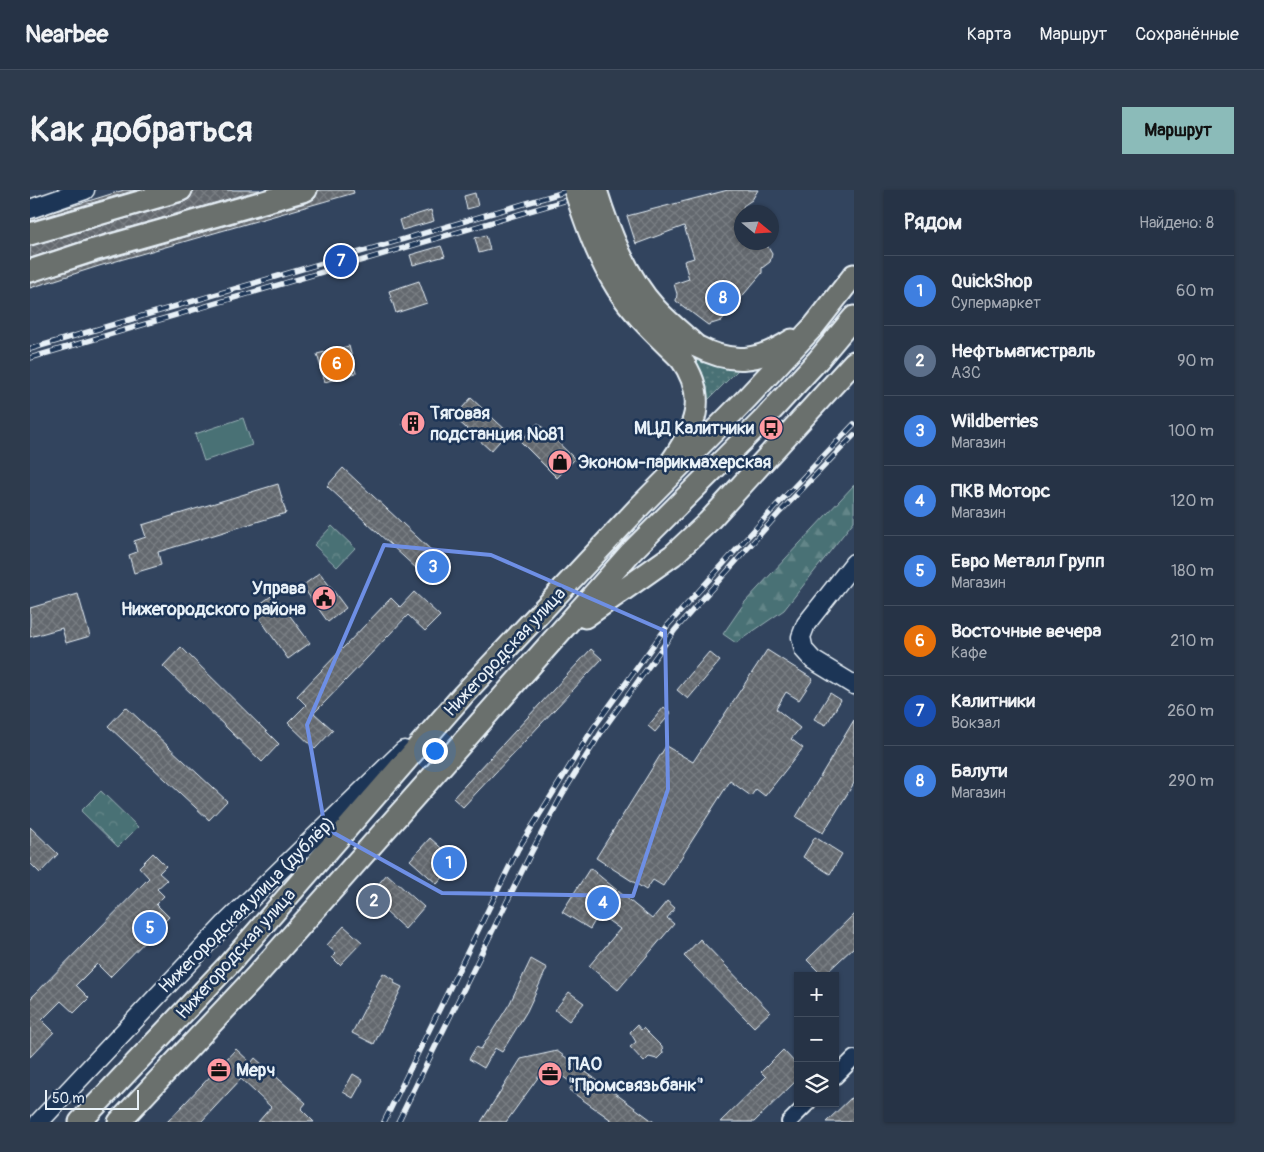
<!DOCTYPE html>
<html lang="ru">
<meta charset="utf-8">
<style>
:root{--surface:#263346;--page:#2e3b4d;--text:#f1f3f6;--muted:#a4aab3;--line:#424e5f;--accent:#8bbbb9}
body{margin:0;font-family:Pangolin,sans-serif;background:var(--page);color:var(--text)}
.controls{position:absolute;right:15px;bottom:15px;display:grid;overflow:hidden;border-radius:0px;box-shadow:0 1px 4px #0004}
.controls button{width:45px;height:45px;display:grid;place-items:center;padding:0;border:0;border-bottom:1px solid var(--line);background:var(--surface);color:var(--text);font:25px sans-serif}
.compass{position:absolute;left:704px;top:15px;width:45px;height:45px;border-radius:50%;background:var(--surface);box-shadow:0 1px 4px #0004;rotate:108deg}
.scale{position:absolute;left:15px;bottom:12px;width:94px;box-sizing:border-box;padding-left:5px;border:2px solid #e8f1f8;border-top:0;font-size:14px;line-height:18px;white-space:nowrap;color:#e8f1f8;-webkit-text-stroke:4px #1d3557;paint-order:stroke}
.you{position:absolute;left:404px;top:560px;width:18px;height:18px;margin:-12px;border:4px solid #fff;border-radius:50%;background:#1a73e8;box-shadow:0 0 0 8px #1a73e833}
.badge{display:grid;place-items:center;width:32px;height:32px;border-radius:50%;background:var(--accent);color:#fff;font-size:16px;font-weight:700}
.pin{position:absolute;translate:-50% -50%;border:2px solid #fff;box-shadow:0 1px 5px #0006}
.list{margin:0;padding:0;list-style:none}
h2{display:flex;justify-content:space-between;align-items:center;height:65px;margin:0;padding:0 20px;font-size:21px}
h2 small{font-size:16px;font-weight:400;color:var(--muted)}
.list li{display:grid;grid-template-columns:32px 1fr auto;gap:15px;align-items:center;box-sizing:border-box;height:70px;padding:0 20px;border-top:1px solid var(--line)}
.list b{display:block;font-size:19px;white-space:nowrap}
.list p{margin:0;font-size:16px;white-space:nowrap;color:var(--muted)}
.list em{font-size:16px;font-style:normal;color:var(--muted)}
.icon{flex:none;width:28px;height:28px;fill:none;stroke:currentColor;stroke-width:2;stroke-linecap:round;stroke-linejoin:round}
.map{position:relative;flex:none;width:824px;height:932px;overflow:hidden;border-radius:0px}
header{display:flex;align-items:center;gap:30px;box-sizing:border-box;height:70px;padding:0 25px;background:var(--surface);border-bottom:1px solid var(--line)}
header strong{font-size:24px}
nav{display:flex;gap:28px;margin-inline-start:auto;font-size:18px}
.intro{display:flex;align-items:center;justify-content:space-between;box-sizing:border-box;height:120px;padding:0 30px}
h1{margin:0;font-size:35px}
.button{padding:12px 22px;border-radius:0px;background:var(--accent);color:#111;font-size:18px;font-weight:700}
main{display:flex;gap:30px;padding:0 30px}
aside{flex:1;background:var(--surface);border-radius:0px;box-shadow:0 1px 4px #0004}
.map>svg:first-child{display:block}
.grass{fill:url(#grass-dots);stroke:#99b1b6}
.forest{fill:url(#forest-firs);stroke:#99b1b6}
.park{fill:url(#park-crowns);stroke:#99b1b6}
.pitch{fill:#4a7174;stroke:#99b1b6}
.building{fill:url(#building-cross-hatch);stroke:#e8f1f8}
.lines{fill:none;stroke-linecap:round;stroke-linejoin:round}
.minor-casing{stroke:#e8f1f8;stroke-width:18}
.tertiary-casing{stroke:#e8f1f8;stroke-width:21}
.primary-casing{stroke:#e8f1f8;stroke-width:25}
.minor{stroke:#1d3557;stroke-width:14}
.tertiary{stroke:#1d3557;stroke-width:18}
.primary{stroke:#6b706d;stroke-width:21}
.rail-casing{stroke:#e8f1f8;stroke-width:5.5}
.rail{stroke:#1d3557;stroke-width:4;stroke-dasharray:11;stroke-linecap:butt}
.primary-bridge-casing{stroke:#e8f1f8;stroke-width:25;stroke-linecap:butt}
.primary-bridge{stroke:#6b706d;stroke-width:21}
.marked{fill:none;stroke:#6e8fe5;stroke-width:4;stroke-linejoin:round}
.labels{text-anchor:middle;dominant-baseline:central;stroke-width:5;stroke-linejoin:round;paint-order:stroke}
.poi-label{font-size:18px;font-weight:bold;fill:#e8f1f8;stroke:#1d3557;text-anchor:start}
.street-label{font-size:18px;fill:#e8f1f8;stroke:#1d3557}
</style>
<header>
<strong>Nearbee</strong>
<nav><a>Карта</a><a>Маршрут</a><a>Сохранённые</a></nav>
</header>
<div class="intro"><h1>Как добраться</h1><a class="button">Маршрут</a></div>
<main>
<div class="map">
<svg width="824" height="932" viewBox="0 0 824 932">
<defs>
<pattern id="grass-dots" width="8" height="8" patternUnits="userSpaceOnUse" patternTransform="scale(1.25)"><rect width="8" height="8" fill="#4a7174"/><path d="M2 2h.1M6 6h.1" fill="none" stroke="#648689" stroke-width="1.8" stroke-linecap="round"/></pattern>
<pattern id="forest-firs" width="22" height="20" patternUnits="userSpaceOnUse" patternTransform="scale(1.25)"><rect width="22" height="20" fill="#4a7174"/><path d="M5 1l3.5 6h-7zM16 11l3.5 6h-7z" fill="#648689"/></pattern>
<pattern id="park-crowns" width="20" height="18" patternUnits="userSpaceOnUse" patternTransform="scale(1.25)"><rect width="20" height="18" fill="#4a7174"/><path d="M2 6a3 3 0 1 1 6 0M12 15a3 3 0 1 1 6 0" fill="none" stroke="#648689"/></pattern>
<pattern id="building-cross-hatch" width="8" height="8" patternUnits="userSpaceOnUse" patternTransform="scale(1.25)"><rect width="8" height="8" fill="#63686e"/><path d="M0 0l8 8M0 8l8-8" fill="none" stroke="#797e83"/></pattern>
</defs>
<rect width="100%" height="100%" fill="#32445e"/>
<filter id="ink" filterUnits="userSpaceOnUse"><feTurbulence type="fractalNoise" baseFrequency=".02" numOctaves="2"/><feDisplacementMap in="SourceGraphic" scale="10" xChannelSelector="R" yChannelSelector="G"/><feConvolveMatrix kernelMatrix="1 2 1 2 8 2 1 2 1" color-interpolation-filters="sRGB"/></filter>
<g filter="url(#ink)">
<!-- grass -->
<path class="grass" d="M661 162 708 177V180L678 210Z"/>
<!-- forest -->
<path class="forest" d="M824 295V331L754 420 706 453 693 444 715 412Z"/>
<!-- park -->
<path class="park" d="M302 336 325 358 307 377 284 355Z
M71 601 108 637 88 657 51 621Z"/>
<!-- pitch -->
<path class="pitch" d="M213 228 222 255 174 271 165 244Z"/>
<!-- building -->
<path class="building" d="M94 0H106L0 31V29Z
M163 0H230L61 48 0 68V56L154 12 160 8Z
M288 0H323L324 3 69 76 0 98V93L68 72 279 12 285 8Z
M698 0H728L722 10 713 16 715 22H712V52H735L742 64 740 72 732 78V83L691 131 678 135 646 111 647 104 644 94 659 89 654 71 664 68 654 36 606 54 597 26Z
M445 3 448 16 437 19 434 6Z
M401 20 404 31 372 40 369 30Z
M456 45 460 60 449 63 445 48Z
M411 56 415 66 383 75 380 65Z
M389 91 397 113 366 123 359 101Z
M319 156 326 183 295 192 287 164Z
M441 208 478 242 461 261 424 227Z
M385 222 393 231 382 243 372 234Z
M508 233 545 269 527 288 490 251Z
M313 278 416 374 400 391 297 296Z
M248 294 256 323 128 362 131 375 104 383 99 365 107 362 104 351 116 347 112 335Z
M290 383 316 418 298 432 272 396Z
M384 402 410 426 395 441 378 425 294 513 284 523 303 540 285 559 258 533 276 515 267 506 361 408 370 417Z
M48 404 60 446 36 453 32 438 0 447V418Z
M244 404 280 453 258 469 223 419Z
M151 457 249 554 232 572 133 476Z
M561 459 572 469 433 617 423 608Z
M737 460 783 489 769 510 756 502 746 519 770 538 761 549 773 558 735 606 726 599 721 606 700 591 633 696 623 690 616 700 566 668 636 556 663 572Z
M679 462 690 471 658 509 647 500Z
M800 503 811 510 796 535 784 529Z
M96 517 197 611 179 630 78 536Z
M634 517 641 523 625 542 618 536Z
M824 530V593L793 643 766 627Z
M0 637 28 664 10 683 0 673Z
M785 647 812 664 800 684 773 667Z
M400 648 427 672 407 694 380 670Z
M123 663 136 676 129 683 137 690 127 699 134 706 126 714 139 727 80 787 67 774 46 795 59 808 44 823 31 811 12 830 24 842 0 867V809L119 688 109 677Z
M560 678 622 729 637 711 645 718 637 728 644 734 588 800 559 776 590 739 569 724 560 739 532 722Z
M357 684 394 717 375 739 338 706Z
M824 724V757L793 786 777 770Z
M314 736 332 752 310 775 302 767 306 763 297 755Z
M670 749 740 822 724 837 654 766Z
M501 769 517 778 497 821 472 862 465 858 454 878 439 869 446 857 451 859 480 813Z
M353 783 365 790 364 793 372 797 344 854 322 843Z
M539 802 554 813 539 831 525 820Z
M607 835 611 840 613 838 632 857 633 863 627 869 619 867 614 872 600 857 606 852 600 842Z
M206 859 221 873 225 868 276 913 271 919 284 932H228L241 917 211 889 171 932H137Z
M753 860 768 876V889L724 932H690L736 887 731 882Z
M527 861 586 904 624 932H584L539 900 543 894 517 875 476 932H451L491 869Z
M323 884 333 890 323 908 313 902Z
M824 905V932H796Z"/>
<g class="lines">
<defs>
<path id="minor" d="M805 887 824 868
M759 932 778 913"/>
<path id="tertiary" d="M0 19 55 0
M824 373 776 434 771 447 774 460 783 470 824 495
M9 932 197 732 374 560"/>
<path id="primary" d="M0 44 151 0
M0 81 64 60 276 0
M666 156C702 175 729 172 762 150
M639 275C665 239 679 208 651 169
M555 427 643 365 678 332 824 172
M50 932 200 773 433 505 611 315 717 208 784 136 824 85
M89 932 226 786 600 363 733 230 788 170 824 127"/>
</defs>
<!-- minor casing -->
<use href="#minor" class="minor-casing"/>
<!-- tertiary casing -->
<use href="#tertiary" class="tertiary-casing"/>
<!-- primary casing -->
<use href="#primary" class="primary-casing"/>
<!-- minor -->
<use href="#minor" class="minor"/>
<!-- tertiary -->
<use href="#tertiary" class="tertiary"/>
<!-- primary -->
<use href="#primary" class="primary"/>
<defs>
<path id="rail" d="M0 159 541 0
M0 168 571 0
M354 932 488 659 564 537 638 435 745 317 824 234
M368 932 501 663 533 603 572 541 645 440 750 322 824 245"/>
</defs>
<!-- rail casing -->
<use href="#rail" class="rail-casing"/>
<!-- rail -->
<use href="#rail" class="rail"/>
<defs>
<path id="primary-bridge" d="M545 0C556 34 568 68 587 98 604 125 629 147 651 169
M566 0C579 42 596 86 626 119 638 132 653 144 666 156"/>
</defs>
<!-- primary-bridge casing -->
<use href="#primary-bridge" class="primary-bridge-casing"/>
<!-- primary-bridge -->
<use href="#primary-bridge" class="primary-bridge"/>
</g>
</g>
<!-- marked area -->
<path class="marked" d="M354 355 461 365 635 441 638 599 603 706 412 703 295 638 277 535Z"/>
<!-- icons -->
<defs>
<symbol id="building-disc" viewBox="-11 -11 22 22"><circle r="9.5" fill="#ff9aa2" stroke="#1d3557"/><path d="M-4-6H4V6H1V3H-1V6H-4ZM-2.5-4.3h1.7v1.8h-1.7ZM.8-4.3h1.7v1.8H.8ZM-2.5-1h1.7V.8h-1.7ZM.8-1h1.7V.8H.8Z" fill="#111"/></symbol>
<symbol id="bus-disc" viewBox="-11 -11 22 22"><circle r="9.5" fill="#ff9aa2" stroke="#1d3557"/><path d="M-5-6H5V4H4V6H2V4H-2V6H-4V4H-5ZM-3.5-4V0h7V-4ZM-3.5 1.2v1.5H-2V1.2ZM2 1.2v1.5H3.5V1.2Z" fill="#111"/></symbol>
<symbol id="shop-disc" viewBox="-11 -11 22 22"><circle r="9.5" fill="#ff9aa2" stroke="#1d3557"/><path d="M-5-2.5h2.3a2.7 3.5 0 0 1 5.4 0H5L5.5 6h-11ZM-1.5-2.5h3a1.5 2.3 0 0 0-3 0Z" fill="#111"/></symbol>
<symbol id="civic-disc" viewBox="-11 -11 22 22"><circle r="9.5" fill="#ff9aa2" stroke="#1d3557"/><path d="M-.6-6.5H3V-4.5H.6V-3L4-1V1h2V6H-6V1h2V-1L-.6-3ZM-1.2 2.5V6h2.4V2.5Z" fill="#111"/></symbol>
<symbol id="office-disc" viewBox="-11 -11 22 22"><circle r="9.5" fill="#ff9aa2" stroke="#1d3557"/><path d="M-6-3h4V-5.5h4V-3h4V5H-6ZM-1-4.5V-3h2v-1.5ZM-6 0V1H6V0Z" fill="#111"/></symbol>
</defs>
<g fill-rule="evenodd">
<use href="#building-disc" x="369" y="219" width="28" height="28"/>
<use href="#bus-disc" x="727" y="224" width="28" height="28"/>
<use href="#shop-disc" x="516" y="258" width="28" height="28"/>
<use href="#civic-disc" x="280" y="394" width="28" height="28"/>
<use href="#office-disc" x="175" y="866" width="28" height="28"/>
<use href="#office-disc" x="506" y="870" width="28" height="28"/>
</g>
<g class="labels">
<!-- poi labels -->
<g class="poi-label">
<text x="400" y="223">Тяговая<tspan x="400" dy="21">подстанция №81</tspan></text>
<text x="724" y="238" text-anchor="end">МЦД Калитники</text>
<text x="548" y="272">Эконом-парикмахерская</text>
<text x="276" y="398" text-anchor="end">Управа<tspan x="276" dy="21">Нижегородского района</tspan></text>
<text x="538" y="874">ПАО<tspan x="538" dy="21">"Промсвязьбанк"</tspan></text>
<text x="206" y="880">Мерч</text>
</g>
<!-- street labels -->
<g class="street-label">
<text transform="translate(475 462) rotate(-47)">Нижегородская улица</text>
<text transform="translate(217 715) rotate(-45)">Нижегородская улица (дублёр)</text>
<text transform="translate(206 764) rotate(-48)">Нижегородская улица</text>
</g>
</g>
</svg>
<div class="controls">
<button>+</button>
<button>−</button>
<button><svg class="icon" aria-label="layers" viewBox="0 0 24 24"><path d="M12 4l9 5-9 5-9-5zM3 14l9 5 9-5"/></svg></button>
</div>
<svg class="compass" viewBox="-18 -18 36 36"><path d="M0-13l5 13h-10z" fill="#e53935"/><path d="M0 13l5-13h-10z" fill="#a4aab3"/></svg>
<div class="scale">50 m</div>
<div class="you"></div>
<div class="pin badge" style="left:419px;top:673px;background:#3f7fe0">1</div>
<div class="pin badge" style="left:344px;top:711px;background:#5c6f8a">2</div>
<div class="pin badge" style="left:403px;top:377px;background:#3f7fe0">3</div>
<div class="pin badge" style="left:573px;top:713px;background:#3f7fe0">4</div>
<div class="pin badge" style="left:120px;top:738px;background:#3f7fe0">5</div>
<div class="pin badge" style="left:307px;top:174px;background:#e8710a">6</div>
<div class="pin badge" style="left:311px;top:71px;background:#1a4fb4">7</div>
<div class="pin badge" style="left:693px;top:108px;background:#3f7fe0">8</div>
</div>
<aside>
<h2>Рядом<small>Найдено: 8</small></h2>
<ul class="list">
<li><span class="badge" style="background:#3f7fe0">1</span><div><b>QuickShop</b><p>Супермаркет</p></div><em>60 m</em></li>
<li><span class="badge" style="background:#5c6f8a">2</span><div><b>Нефтьмагистраль</b><p>АЗС</p></div><em>90 m</em></li>
<li><span class="badge" style="background:#3f7fe0">3</span><div><b>Wildberries</b><p>Магазин</p></div><em>100 m</em></li>
<li><span class="badge" style="background:#3f7fe0">4</span><div><b>ПКВ Моторс</b><p>Магазин</p></div><em>120 m</em></li>
<li><span class="badge" style="background:#3f7fe0">5</span><div><b>Евро Металл Групп</b><p>Магазин</p></div><em>180 m</em></li>
<li><span class="badge" style="background:#e8710a">6</span><div><b>Восточные вечера</b><p>Кафе</p></div><em>210 m</em></li>
<li><span class="badge" style="background:#1a4fb4">7</span><div><b>Калитники</b><p>Вокзал</p></div><em>260 m</em></li>
<li><span class="badge" style="background:#3f7fe0">8</span><div><b>Балути</b><p>Магазин</p></div><em>290 m</em></li>
</ul>
</aside>
</main>
